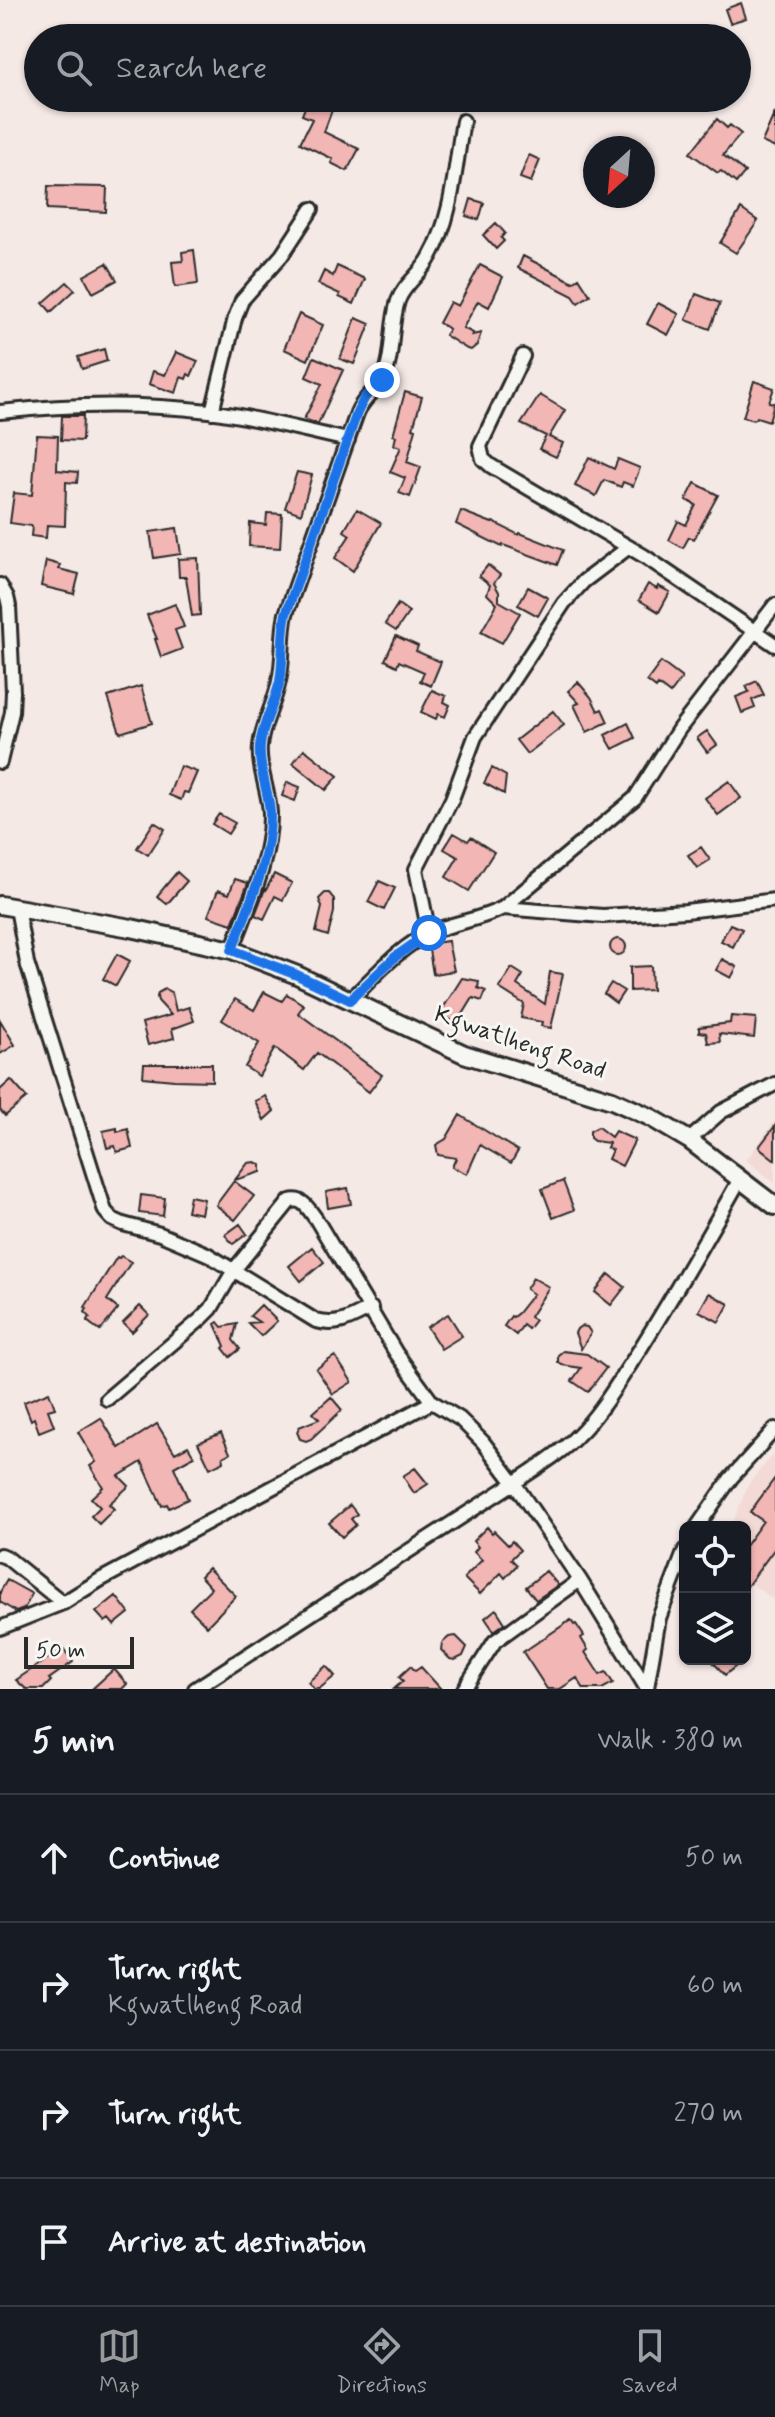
<!DOCTYPE html>
<meta charset="utf-8">
<style>
:root{--surface:#171b24;--page:#242831;--text:#f1f3f6;--muted:#9ea1a6;--line:#363941;--accent:#98999b}
body{margin:0;font-family:Mynerve,sans-serif;background:var(--page);color:var(--text)}
.controls{position:absolute;right:24px;bottom:24px;display:grid;overflow:hidden;border-radius:12px;box-shadow:0 2px 6px #0004}
.controls button{width:72px;height:72px;display:grid;place-items:center;padding:0;border:0;border-bottom:2px solid var(--line);background:var(--surface);color:var(--text);font:40px sans-serif}
.compass{position:absolute;left:583px;top:136px;width:72px;height:72px;border-radius:50%;background:var(--surface);box-shadow:0 2px 6px #0004;rotate:206deg}
.scale{position:absolute;left:24px;bottom:20px;width:110px;box-sizing:border-box;padding-left:8px;border:4px solid #2b2b2b;border-top:0;font-size:22px;line-height:28px;white-space:nowrap;color:#2b2b2b;-webkit-text-stroke:6px #f6f6f2;paint-order:stroke}
.stop{position:absolute;width:24px;height:24px;margin:-18px;border:6px solid #1a73e8;border-radius:50%;background:#fff}
.stop.end{background:#1a73e8;border-color:#fff;box-shadow:0 2px 8px #0008}
.list{margin:0;padding:0;list-style:none}
h2{display:flex;justify-content:space-between;align-items:center;height:104px;margin:0;padding:0 32px;font-size:34px}
h2 small{font-size:26px;font-weight:400;color:var(--muted)}
.list li{display:grid;grid-template-columns:52px 1fr auto;gap:24px;align-items:center;box-sizing:border-box;height:128px;padding:0 32px;border-top:2px solid var(--line)}
.list b{display:block;font-size:30px;white-space:nowrap}
.list p{margin:0;font-size:26px;white-space:nowrap;color:var(--muted)}
.list em{font-size:26px;font-style:normal;color:var(--muted)}
.icon{flex:none;width:44px;height:44px;fill:none;stroke:currentColor;stroke-width:2;stroke-linecap:round;stroke-linejoin:round}
.map{position:relative;flex:none;width:775px;height:1689px;overflow:hidden}
.search{position:absolute;background:var(--surface);box-shadow:0 2px 6px #0004;left:24px;right:24px;top:24px;height:88px;display:flex;align-items:center;gap:20px;box-sizing:border-box;padding:0 28px;border-radius:44px;color:var(--muted);font-size:30px}
.sheet{height:616px;background:var(--surface)}
nav{display:flex;justify-content:space-around;align-items:center;box-sizing:border-box;height:112px;border-top:2px solid var(--line);background:var(--surface);font-size:22px;color:var(--muted)}
nav a{display:grid;justify-items:center;gap:4px}
nav .on{color:var(--accent)}
.map>svg:first-child{display:block}
.built{fill:#f4dad7}
.building{fill:#f2b6b4;stroke:#2b2b2b;stroke-width:2}
.lines{fill:none;stroke-linecap:round;stroke-linejoin:round}
.street-casing{stroke:#2b2b2b;stroke-width:18}
.secondary-casing{stroke:#2b2b2b;stroke-width:22}
.street{stroke:#f6f6f2;stroke-width:12}
.secondary{stroke:#f6f6f2;stroke-width:16}
.route{stroke:#1a73e8;stroke-width:10}
.labels{text-anchor:middle;dominant-baseline:central;stroke-width:6;stroke-linejoin:round;paint-order:stroke}
.street-label{font-size:24px;fill:#2b2b2b;stroke:#f6f6f2}
</style>
<div class="map">
<svg width="775" height="1689" viewBox="0 0 775 1689">
<rect width="100%" height="100%" fill="#f5e9e6"/>
<filter id="ink" filterUnits="userSpaceOnUse"><feTurbulence type="fractalNoise" baseFrequency=".0125" numOctaves="2"/><feDisplacementMap in="SourceGraphic" scale="16" xChannelSelector="R" yChannelSelector="G"/><feConvolveMatrix kernelMatrix="1 2 1 2 8 2 1 2 1" color-interpolation-filters="sRGB"/></filter>
<g filter="url(#ink)">
<!-- built -->
<path class="built" d="M775 1121V1183L746 1160Z
M775 1452V1601L745 1579V1527H731L749 1483Z"/>
<!-- building -->
<path class="building" d="M741 3 746 18 730 23 725 9Z
M308 100 332 110 324 132 359 149 347 171 331 163 333 159 300 143 312 119 302 115Z
M775 112V148L762 142Z
M717 119 727 128 730 125 741 134 723 155 745 172 736 183 721 171 718 173 690 153Z
M529 155 540 160 531 182 520 178Z
M48 186 107 187 106 212 47 209Z
M471 199 484 203 479 220 466 216Z
M741 209 758 221 736 253 720 243Z
M496 223 505 233 501 238 504 241 496 249 483 235Z
M194 250 198 284 175 287 172 262 183 261 182 252Z
M523 256 573 282 579 278 590 295 578 303 573 296 518 268Z
M107 263 117 280 93 293 84 276Z
M480 265 503 277 489 307 478 301 463 328 473 333 472 335 481 333 477 345 471 350 467 349 445 335 449 329 439 323 450 302 458 306Z
M337 266 365 279 354 304 339 297 340 294 318 284 324 271 333 276Z
M67 282 75 290 51 312 43 303Z
M696 294 720 303 710 329 686 320Z
M658 303 679 314 668 335 647 324Z
M299 314 323 325 308 360 284 349Z
M356 318 370 324 354 364 340 359Z
M104 349 107 361 82 369 78 357Z
M176 352 198 361 191 376 188 374 186 379 181 377 176 393 149 384 153 371 165 375Z
M314 357 343 370 318 424 304 419 322 384 306 377Z
M754 381 774 388 769 402 774 403 769 421 757 417 753 420 743 417Z
M405 392 422 397 413 428 416 429 407 462 421 467 410 497 399 493 405 478 390 472 401 447 394 445 396 436 393 435Z
M540 395 565 410 549 437 563 443 556 457 539 449 546 436 521 424Z
M62 416H83L82 441 61 440Z
M37 435 58 436 57 470 78 472 77 483 66 482 65 526 47 525 46 538 31 536 32 526 10 523 14 493 32 495Z
M589 457 614 469 618 459 640 468 633 486 623 482 621 487 604 480 596 496 575 486Z
M297 472 312 475 301 514 285 508Z
M695 483 718 495 694 539 689 537 683 548 669 540 678 521 686 525 696 505 686 500Z
M357 509 381 523 353 571 335 558 350 535 344 531Z
M461 511 492 523 493 522 519 535 520 533 563 550 557 565 503 545 502 547 456 524Z
M267 513 282 514 280 548 249 546 250 523 266 525Z
M177 528 181 554 154 558 150 532Z
M198 558 200 615 192 616 186 577H179L178 559Z
M46 561 60 565 59 569 79 574 74 594 41 586Z
M488 565 500 575 494 583 499 592V601L520 613 502 643 481 632 497 604 487 594 490 585 479 576Z
M648 584 657 589 658 586 670 592 659 612 639 600Z
M528 587 548 598 538 616 518 605Z
M175 604 184 627 175 630 182 649 161 657 155 639H157L147 615Z
M398 604 409 612 396 631 385 624Z
M396 636 418 646 416 651 441 662 431 686 420 681 424 672 399 661 397 666 385 660Z
M661 662 682 678 670 694 658 685 656 688 647 681Z
M757 681 764 695 752 700 755 708 742 713 736 697 749 692 746 686Z
M578 682 591 697 598 711 602 709 608 722 587 732 574 705 579 703 568 691Z
M141 686 152 723 120 733 108 697Z
M432 690 446 696 444 702 450 705 445 717 438 714 436 719 421 712Z
M553 711 564 725 527 754 516 740Z
M628 723 635 738 613 749 605 735Z
M707 731 717 745 707 752 697 738Z
M304 749 338 776 326 790 293 763Z
M180 766 197 772 188 793 184 792 181 800 169 795Z
M492 768 506 776 504 794 484 783Z
M729 781 741 798 718 815 705 798Z
M287 782 300 787 295 801 282 796Z
M219 814 235 823 228 834 212 824Z
M154 822 165 829 148 855 137 848Z
M454 833 468 841 471 837 494 852 469 891 446 877 458 857 444 849Z
M701 847 710 860 697 868 688 855Z
M177 872 187 881 167 904 157 896Z
M274 874 292 883 283 900 275 896 264 919 255 915 265 889 266 890Z
M235 879 248 883 232 924 208 916 218 890 229 894Z
M379 881 395 888 384 910 368 902Z
M325 893H329L334 899V912L328 936 316 932 322 907 319 899Z
M730 924 742 929 733 947 721 941Z
M610 947a8 8 0 1 1 16 0a8 8 0 1 1-16 0Z
M448 941 454 971 433 974 428 944Z
M117 954 130 961 116 986 103 979Z
M722 959 737 967 731 978 716 970Z
M651 966 652 990 630 991V967Z
M512 968 523 975 517 985 545 1004 550 972 563 974 551 1028 541 1026 542 1022 521 1018 524 1004 499 988Z
M462 978 479 981 478 988 486 991 482 1001 473 998 457 1024 440 1013Z
M611 983 624 991 616 1003 604 994Z
M165 989 172 993 176 1011 189 1007 194 1021 172 1029 174 1038 148 1045 142 1023 171 1015 158 1001 157 997 158 993Z
M264 992 282 1001 287 994 304 1005 298 1013 382 1075 369 1092 317 1053 304 1070 275 1048 259 1076 245 1067 259 1043 222 1020 235 999 254 1010Z
M731 1016 756 1018 754 1038 719 1034 720 1042 708 1043 706 1033 699 1032V1027L730 1023Z
M0 1020 15 1045 0 1054Z
M144 1064H212V1081L174 1080 143 1077Z
M11 1080 27 1098 5 1116 0 1110V1090Z
M265 1096 274 1111 264 1120 255 1101Z
M460 1115 518 1151 511 1163 480 1145 467 1174 452 1167 456 1158 438 1155 436 1145 446 1139Z
M775 1126V1160L759 1147Z
M598 1127 611 1137 615 1131 635 1140 622 1166 608 1159 612 1150 607 1148 609 1143 594 1141 590 1138V1131Z
M117 1128V1132L128 1129 132 1148 117 1152 115 1146 107 1148 103 1131Z
M255 1162 261 1165V1172L235 1180 248 1163Z
M234 1181 254 1196 235 1220 216 1205Z
M563 1181 574 1210 553 1218 542 1189Z
M348 1188 351 1204 328 1208 326 1192Z
M141 1195 165 1198 163 1216 139 1213Z
M190 1196 204 1199 201 1214 187 1211Z
M240 1224 247 1234 233 1244 225 1235Z
M312 1247 324 1262 301 1281 289 1266Z
M121 1256 131 1262 107 1300 118 1309 100 1331 87 1321 90 1317 85 1312 87 1309 85 1307 117 1257 119 1258Z
M609 1274 625 1287 611 1305 595 1292Z
M533 1278 549 1287 530 1317 535 1320 528 1329 523 1325 516 1335 504 1326 511 1316 513 1317 518 1313 533 1294 526 1289Z
M709 1293 729 1304 719 1322 699 1311Z
M261 1305 277 1321 261 1336 248 1323 259 1322 250 1316Z
M140 1306 149 1315 132 1332 123 1323Z
M448 1314 462 1336 441 1349 427 1327Z
M218 1322 222 1327 237 1324 233 1340 240 1349 230 1357 223 1348 225 1346 215 1324Z
M581 1326 587 1327 591 1333 581 1349 575 1333 577 1329Z
M563 1351 587 1354 606 1368 588 1392 572 1381 581 1368 562 1365 558 1362V1355Z
M335 1356 352 1382 333 1394 316 1369Z
M49 1392 55 1408 48 1410 54 1426 39 1432 34 1418 31 1420 24 1402Z
M331 1397 342 1410 311 1439 306 1441 300 1439 297 1432 299 1427 319 1419 313 1413Z
M101 1418 119 1448 157 1424 175 1453 188 1446 194 1456 174 1467 188 1499 169 1508 167 1504 162 1506 142 1462 119 1476 129 1486 109 1504 114 1509 99 1524 91 1516 100 1507 91 1498 103 1487 90 1466 96 1462 78 1432Z
M221 1433 230 1453 223 1457 224 1461 210 1468 198 1443Z
M415 1468 428 1484 414 1493 403 1476Z
M775 1478V1548L745 1589V1546L763 1521 750 1512Z
M350 1505 357 1514 351 1519 356 1525 342 1537 329 1523Z
M487 1527 492 1533 494 1531 508 1545 512 1541 520 1550 511 1559 517 1565 505 1578 501 1573 480 1594 464 1578 482 1560 474 1552 478 1547 473 1541Z
M208 1568 236 1596 207 1626 190 1609 211 1588 200 1576Z
M546 1571 558 1585 536 1600 526 1587Z
M7 1580 32 1594 24 1609 16 1612 0 1602V1592Z
M116 1596 129 1613 114 1625 109 1619 105 1622 96 1612Z
M496 1609 505 1623 494 1631 485 1618Z
M571 1620 574 1625 576 1624 584 1636 581 1638 588 1650 585 1652 600 1675 606 1672 613 1683 602 1689H584L577 1678 560 1689H547L523 1652Z
M456 1636 467 1647 463 1656 455 1660 450 1659 441 1650 442 1643 449 1637Z
M63 1648 73 1662 49 1679 51 1681 43 1689H26L16 1680Z
M710 1659H730L736 1666 725 1675Z
M326 1666 335 1676 319 1689H314L308 1682Z
M411 1666 415 1671 421 1667 441 1689H394L403 1681 399 1677Z
M114 1669 127 1684 122 1689H92Z"/>
<g class="lines">
<defs>
<path id="street" d="M523 356 480 446 483 459 491 466 644 556 775 645
M0 412C69 404 140 403 209 411 255 417 302 430 348 440
M212 412 235 318 242 300 282 255 312 209
M0 585 7 597 9 606 13 692 12 712 0 762
M17 908 27 963 105 1211 112 1219 123 1224 160 1234 207 1254 316 1321C339 1327 351 1318 371 1308
M503 908 603 916 686 911 775 900
M429 933 416 869 452 799 475 737 564 603 584 581 629 547
M232 950C248 907 271 860 270 813 269 791 258 769 260 746 262 724 275 703 279 681 284 659 281 636 286 614L357 413C364 396 376 392 383 379 394 358 390 325 398 301 404 284 422 273 430 257 453 217 455 166 463 121
M350 1000C375 976 400 946 432 932 455 922 480 920 503 908L635 798 679 729 775 605
M689 1140 721 1112 775 1084
M107 1399 201 1319 211 1309 234 1270 290 1201C303 1197 309 1210 316 1219L396 1353 432 1402 460 1419 483 1442 514 1483 580 1580 647 1689
M697 1527 731 1478 775 1429
M0 1555 6 1557 63 1603
M0 1628 63 1603 100 1580 432 1402
M647 1688 659 1618 685 1550
M195 1689 514 1483C535 1468 559 1455 577 1436 600 1414 617 1384 635 1357 672 1299 706 1239 740 1179
M464 1689 495 1641 580 1580"/>
<path id="secondary" d="M0 905 131 928 232 950 297 975 464 1054 612 1100 650 1117 689 1140 775 1206"/>
</defs>
<!-- street casing -->
<use href="#street" class="street-casing"/>
<!-- secondary casing -->
<use href="#secondary" class="secondary-casing"/>
<!-- street -->
<use href="#street" class="street"/>
<!-- secondary -->
<use href="#secondary" class="secondary"/>
</g>
</g>
<g class="lines" filter="url(#ink)">
<!-- route -->
<path class="route" d="M382 380 365 397 357 413 286 614C281 636 284 659 280 681 275 704 262 723 260 746 258 769 269 791 270 813 271 860 248 907 232 950L297 975 350 1000 395 957 429 933"/>
</g>
<g class="labels">
<!-- street labels -->
<g class="street-label">
<text transform="translate(520 1043) rotate(19)">Kgwatlheng Road</text>
</g>
</g>
</svg>
<div class="controls">
<button><svg class="icon" aria-label="locate" viewBox="0 0 24 24"><circle cx="12" cy="12" r="6"/><path d="M12 2v4M12 18v4M2 12h4M18 12h4"/></svg></button>
<button><svg class="icon" aria-label="layers" viewBox="0 0 24 24"><path d="M12 4l9 5-9 5-9-5zM3 14l9 5 9-5"/></svg></button>
</div>
<svg class="compass" viewBox="-18 -18 36 36"><path d="M0-13l5 13h-10z" fill="#e53935"/><path d="M0 13l5-13h-10z" fill="#9ea1a6"/></svg>
<div class="scale">50 m</div>
<div class="stop" style="left:429px;top:933px"></div>
<div class="stop end" style="left:382px;top:380px"></div>
<div class="search"><svg class="icon" aria-label="search" viewBox="0 0 24 24"><circle cx="10" cy="10" r="6"/><path d="M15 15l6 6"/></svg>Search here</div>
</div>
<section class="sheet">
<h2>5 min<small>Walk · 380 m</small></h2>
<ul class="list">
<li><svg class="icon" aria-label="ahead" viewBox="0 0 24 24"><path d="M12 20V5M6 11l6-6 6 6"/></svg><div><b>Continue</b></div><em>50 m</em></li>
<li><svg class="icon" aria-label="right" viewBox="0 0 24 24"><path d="M7 20v-9h11M14 6l5 5-5 5"/></svg><div><b>Turn right</b><p>Kgwatlheng Road</p></div><em>60 m</em></li>
<li><svg class="icon" aria-label="right" viewBox="0 0 24 24"><path d="M7 20v-9h11M14 6l5 5-5 5"/></svg><div><b>Turn right</b></div><em>270 m</em></li>
<li><svg class="icon" aria-label="arrive" viewBox="0 0 24 24"><path d="M6 21V4h12l-3 4 3 4H6"/></svg><div><b>Arrive at destination</b></div></li>
</ul>
</section>
<nav>
<a class="on"><svg class="icon" aria-label="map" viewBox="0 0 24 24"><path d="M3 6l6-2 6 2 6-2v14l-6 2-6-2-6 2zM9 4v14M15 6v14"/></svg>Map</a>
<a><svg class="icon" aria-label="directions" viewBox="0 0 24 24"><path d="M12 3l9 9-9 9-9-9zM9 14v-3h6M13 9l2 2-2 2"/></svg>Directions</a>
<a><svg class="icon" aria-label="saved" viewBox="0 0 24 24"><path d="M7 4h10v16l-5-4-5 4z"/></svg>Saved</a>
</nav>
